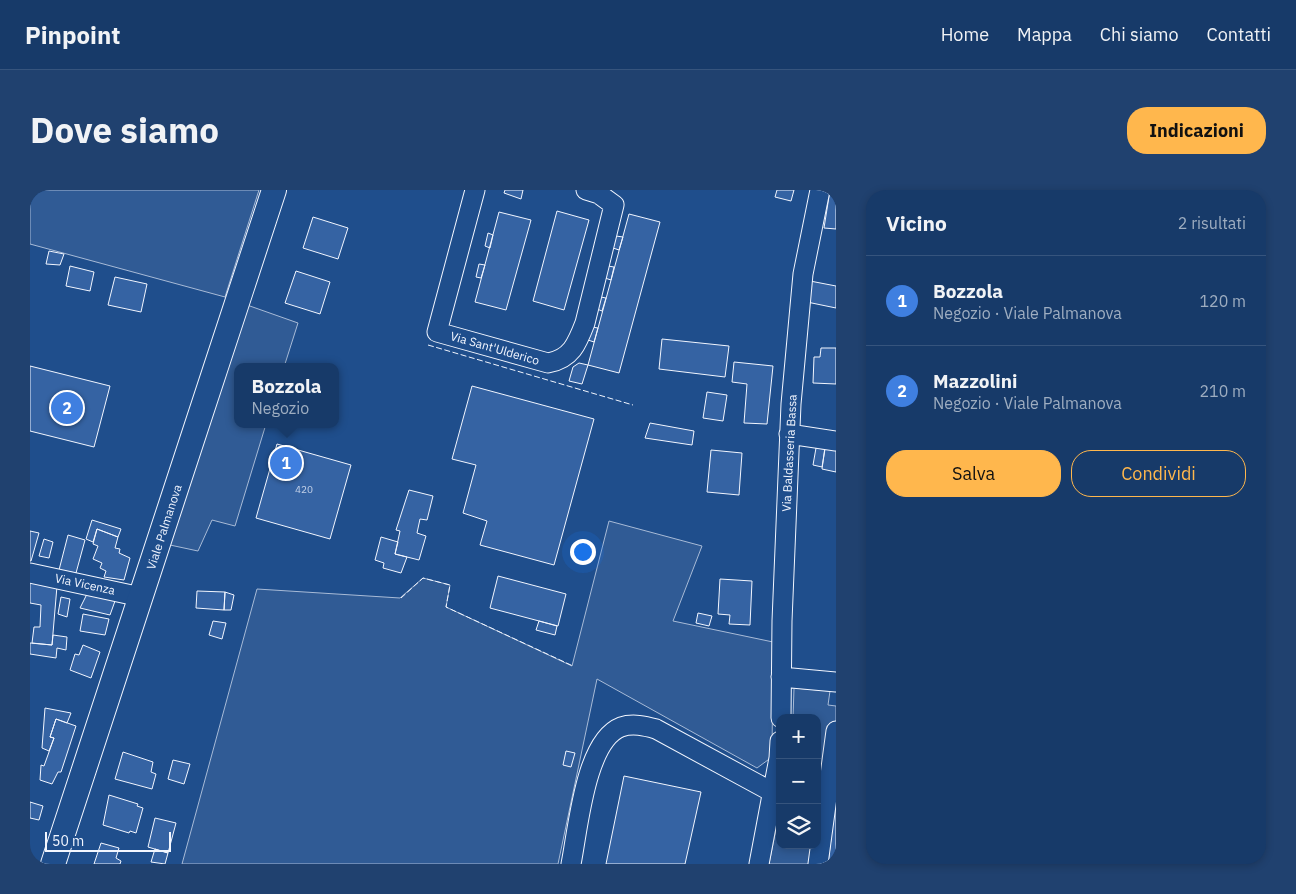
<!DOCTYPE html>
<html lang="it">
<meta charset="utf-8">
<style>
:root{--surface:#173a69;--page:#20416f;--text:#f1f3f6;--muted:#9eadc0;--line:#36547d;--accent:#ffb74d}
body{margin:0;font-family:"IBM Plex Sans",sans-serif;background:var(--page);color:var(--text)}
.controls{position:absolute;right:15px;bottom:15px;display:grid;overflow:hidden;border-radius:10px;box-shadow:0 2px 8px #0003}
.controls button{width:45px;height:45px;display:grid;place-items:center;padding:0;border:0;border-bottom:1px solid var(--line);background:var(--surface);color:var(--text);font:25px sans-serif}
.scale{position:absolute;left:15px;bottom:12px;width:126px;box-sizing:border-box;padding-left:5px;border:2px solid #f2f6ff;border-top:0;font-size:14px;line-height:18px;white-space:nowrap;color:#f2f6ff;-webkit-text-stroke:4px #1f4e8c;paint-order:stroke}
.you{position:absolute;left:552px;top:361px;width:18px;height:18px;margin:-12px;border:4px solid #fff;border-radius:50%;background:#1a73e8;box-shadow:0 0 0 8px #1a73e833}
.badge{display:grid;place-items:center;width:32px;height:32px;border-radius:50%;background:var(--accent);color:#fff;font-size:16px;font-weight:700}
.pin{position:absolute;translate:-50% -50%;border:2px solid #fff;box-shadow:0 1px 5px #0006}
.popup{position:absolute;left:204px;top:173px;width:105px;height:65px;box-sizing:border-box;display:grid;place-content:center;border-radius:10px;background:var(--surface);filter:drop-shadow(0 1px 4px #0005);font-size:16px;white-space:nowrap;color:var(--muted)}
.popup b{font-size:19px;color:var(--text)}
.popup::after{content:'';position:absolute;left:50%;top:100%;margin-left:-10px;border:10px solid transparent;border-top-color:var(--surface)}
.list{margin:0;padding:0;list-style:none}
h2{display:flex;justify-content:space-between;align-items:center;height:65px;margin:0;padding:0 20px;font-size:21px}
h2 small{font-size:16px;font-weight:400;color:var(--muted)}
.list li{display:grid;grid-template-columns:32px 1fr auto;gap:15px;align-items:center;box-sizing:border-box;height:90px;padding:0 20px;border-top:1px solid var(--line)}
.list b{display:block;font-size:19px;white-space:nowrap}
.list p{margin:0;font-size:16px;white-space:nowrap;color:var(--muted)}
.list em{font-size:16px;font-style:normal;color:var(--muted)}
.actions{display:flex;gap:10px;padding:15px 20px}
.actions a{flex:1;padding:11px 0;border:1px solid var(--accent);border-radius:20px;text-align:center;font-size:18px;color:var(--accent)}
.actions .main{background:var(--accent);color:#111}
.icon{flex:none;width:28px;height:28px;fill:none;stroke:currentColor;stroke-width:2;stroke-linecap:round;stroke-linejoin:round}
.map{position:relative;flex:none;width:806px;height:674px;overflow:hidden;border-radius:20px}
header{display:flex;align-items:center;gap:30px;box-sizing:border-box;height:70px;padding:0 25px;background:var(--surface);border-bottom:1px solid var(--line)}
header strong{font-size:24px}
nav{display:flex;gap:28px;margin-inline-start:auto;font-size:18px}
.intro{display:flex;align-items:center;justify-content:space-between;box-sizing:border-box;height:120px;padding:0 30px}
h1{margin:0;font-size:35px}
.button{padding:12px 22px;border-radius:20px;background:var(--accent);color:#111;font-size:18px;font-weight:700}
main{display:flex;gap:30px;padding:0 30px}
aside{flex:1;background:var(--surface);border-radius:20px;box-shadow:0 2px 8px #0003}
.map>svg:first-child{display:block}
.built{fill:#305b95;stroke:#a8bbd7}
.building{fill:#3563a3;stroke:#f2f6ff}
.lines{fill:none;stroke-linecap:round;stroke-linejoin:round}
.minor-casing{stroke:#f2f6ff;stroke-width:21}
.major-casing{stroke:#f2f6ff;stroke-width:26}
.minor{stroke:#1f4e8c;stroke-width:19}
.major{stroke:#1f4e8c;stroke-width:24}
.fence{stroke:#f2f6ff;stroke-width:1;stroke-dasharray:6 2.5;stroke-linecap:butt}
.labels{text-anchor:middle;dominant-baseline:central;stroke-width:4;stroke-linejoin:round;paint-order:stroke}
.number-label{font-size:10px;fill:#c3d1e8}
.street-label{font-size:12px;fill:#f2f6ff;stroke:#1f4e8c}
</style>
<header>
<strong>Pinpoint</strong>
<nav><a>Home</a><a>Mappa</a><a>Chi siamo</a><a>Contatti</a></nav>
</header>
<div class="intro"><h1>Dove siamo</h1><a class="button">Indicazioni</a></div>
<main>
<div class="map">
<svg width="806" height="674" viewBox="0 0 806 674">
<rect width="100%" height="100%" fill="#1f4e8c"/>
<!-- built -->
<path class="built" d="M0 0H229L195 107 0 54Z
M217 115 268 133 254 177H207V234H236L205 336 182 330 168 361 140 355Z
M579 331 672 356 643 431 743 452 742 567 727 578 567 489 528 674H152L227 399 370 408 393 388 420 395 416 417 542 476Z
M764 498 800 501 798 515 806 516V541L788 674H739L750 619V655H787V528H763Z"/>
<!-- building -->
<path class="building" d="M475 0H493L491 9 474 3Z
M747 0H764L761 11 745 7Z
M800 0H806V39L794 38Z
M527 21 559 30 534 120 503 111Z
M469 22 501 30 476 120 445 112Z
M599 24 630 32 589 183 558 175Z
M283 27 318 38 308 69 273 58Z
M458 43 463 45 460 58 455 56Z
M586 46 593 47 589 60 583 58Z
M19 61 34 64 30 75 16 74Z
M449 74 455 75 451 88 446 87Z
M40 76 64 82 60 101 36 96Z
M578 76 584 77 581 90 575 88Z
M266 81 300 92 290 124 255 113Z
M85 87 117 94 111 122 78 115Z
M780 91 806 96V118L777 112Z
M571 107 576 108 572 121 567 119Z
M562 137 568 138 564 152 558 150Z
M632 149 699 156 695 187 629 179Z
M791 158H806V194L783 193 784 167H790Z
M704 172 743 176 737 234 714 233 717 194 702 192Z
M549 173 558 175 552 194 539 191 543 177Z
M0 176 80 196 64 257 0 241Z
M442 196 564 229 524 375 450 355 457 331 433 323 446 275 422 269Z
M677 202 697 205 693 231 673 228Z
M620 233 664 241 662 255 615 248Z
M247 254 321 275 300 349 226 328Z
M795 257 806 259V282L792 279Z
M786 258 795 259 792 277 783 275Z
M681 260 712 263 709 305 677 302Z
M379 300 403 306 397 330 390 329 387 343 396 346 389 370 365 364 370 341 366 340Z
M62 330 91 339 88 347 67 339 63 352 56 349Z
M67 339 88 347 85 358 90 359 89 363 100 368 94 390 74 387 76 381 70 378 72 373 63 369 68 356 63 354Z
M0 341 9 343 1 371H0Z
M38 345 55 350 46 383 29 380Z
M351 347 368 352 365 364 377 367 371 383 353 378 354 373 345 370Z
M14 349 23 352 19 368 9 366Z
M468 386 536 404 528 436 460 418Z
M690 389 722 391 720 435 699 434 700 425 688 424Z
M0 392 27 396 22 455 2 453 4 437H10L11 415 0 413Z
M167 401 195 402 194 420 166 418Z
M58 402 85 411 80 425 50 418Z
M195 402 204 405 201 420H194Z
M31 407 40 409 37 427 28 424Z
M668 423 682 426 679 436 666 433Z
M53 424 79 429 75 445 50 441Z
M183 431 196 433 192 449 179 445Z
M509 431 527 436 525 445 506 440Z
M23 445 37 447 36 460 27 458 26 468 0 464V453L22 455Z
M53 455 70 462 61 488 40 480 45 464 49 465Z
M15 518 41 523 37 533 26 529 20 547 24 548 19 561 12 558Z
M26 529 46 536 31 582H28L22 594 10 590 11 575 14 576 24 548 20 547Z
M536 561 545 563 541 577 533 575Z
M93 562 123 572 121 582 126 584 122 599 85 589Z
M143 570 160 574 154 594 138 589Z
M594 586 671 602 655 674H576Z
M79 605 108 614 107 616 113 618 106 643 100 641 99 643 73 635Z
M806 606V674H798Z
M0 612 13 616 9 630 0 628Z
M125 628 146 633 138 663 118 657Z
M71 653 89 658 86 668 91 671 90 674H64Z
M125 659 138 663 135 674 121 672Z"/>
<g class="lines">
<defs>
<path id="minor" d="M445 0 407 142 518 173C541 169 547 154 555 133L584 15 569 4 556 0
M759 244 806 251
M0 383 111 407
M751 487 806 492
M751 528 752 431 761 214 773 84 790 0
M541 674C548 640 555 551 591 537 603 533 615 536 626 539L742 602
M729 674 749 568 750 551
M788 674 806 541"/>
<path id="major" d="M23 674 244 0"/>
</defs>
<!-- minor casing -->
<use href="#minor" class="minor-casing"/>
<!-- major casing -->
<use href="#major" class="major-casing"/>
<!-- minor -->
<use href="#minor" class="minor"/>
<!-- major -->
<use href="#major" class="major"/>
<!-- fence -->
<path class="fence" d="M398 155 603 215
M371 408 393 388 420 395 416 417 543 476"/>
</g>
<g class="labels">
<!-- number labels -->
<g class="number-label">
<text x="274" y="299">420</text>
</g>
<!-- street labels -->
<g class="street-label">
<text transform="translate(465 158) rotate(16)">Via Sant'Ulderico</text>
<text transform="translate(759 263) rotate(-87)">Via Baldasseria Bassa</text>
<text transform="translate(134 337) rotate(-72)">Viale Palmanova</text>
<text transform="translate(55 394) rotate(12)">Via Vicenza</text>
</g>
</g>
</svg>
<div class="controls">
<button>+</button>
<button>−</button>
<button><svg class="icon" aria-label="layers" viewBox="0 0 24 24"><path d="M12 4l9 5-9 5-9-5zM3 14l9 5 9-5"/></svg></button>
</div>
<div class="scale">50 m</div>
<div class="you"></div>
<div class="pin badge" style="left:256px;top:273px;background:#3f7fe0">1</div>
<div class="popup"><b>Bozzola</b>Negozio</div>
<div class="pin badge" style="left:37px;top:218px;background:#3f7fe0">2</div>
</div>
<aside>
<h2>Vicino<small>2 risultati</small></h2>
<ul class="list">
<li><span class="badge" style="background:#3f7fe0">1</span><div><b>Bozzola</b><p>Negozio · Viale Palmanova</p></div><em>120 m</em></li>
<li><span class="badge" style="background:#3f7fe0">2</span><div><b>Mazzolini</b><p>Negozio · Viale Palmanova</p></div><em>210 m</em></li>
</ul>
<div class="actions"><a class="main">Salva</a><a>Condividi</a></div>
</aside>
</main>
